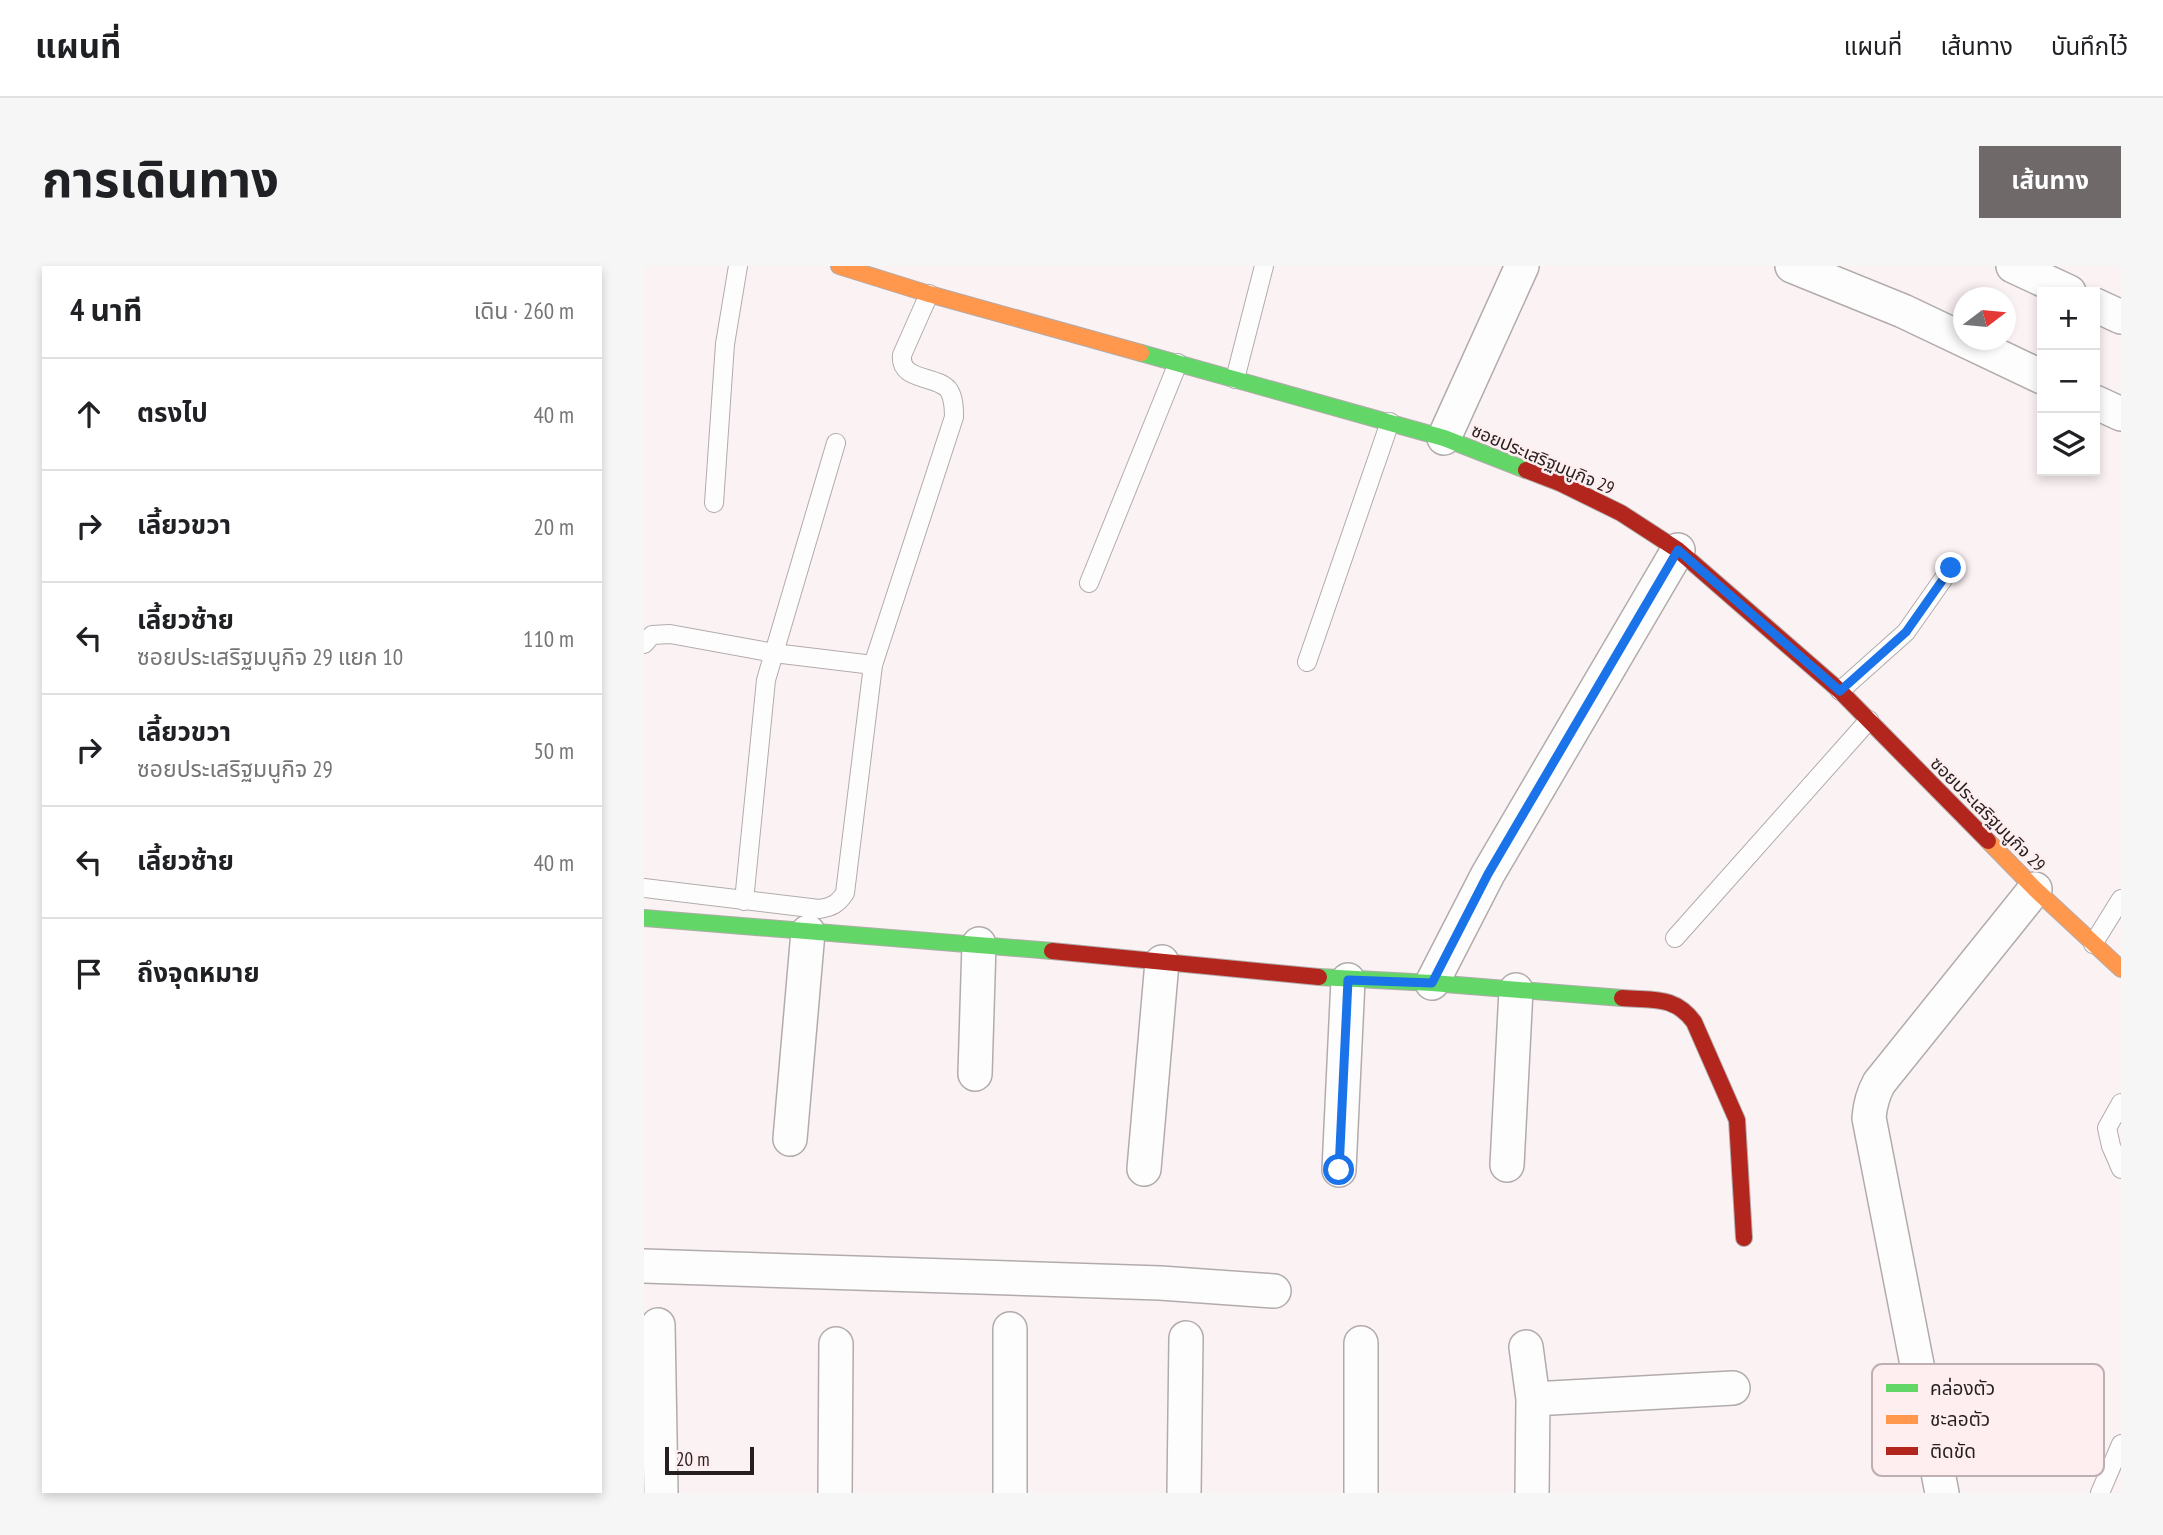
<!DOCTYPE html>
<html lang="th">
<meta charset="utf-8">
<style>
:root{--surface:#fff;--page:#f6f6f6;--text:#202124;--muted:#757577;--line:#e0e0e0;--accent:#70696a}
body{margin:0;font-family:"PT Sans Narrow","Noto Sans Thai",sans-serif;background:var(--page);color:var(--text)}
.controls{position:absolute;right:21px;top:21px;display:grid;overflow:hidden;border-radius:0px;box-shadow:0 4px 10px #0003}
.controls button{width:63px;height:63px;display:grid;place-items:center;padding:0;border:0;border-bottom:2px solid var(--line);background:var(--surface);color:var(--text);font:35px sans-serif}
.compass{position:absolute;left:1309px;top:21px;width:63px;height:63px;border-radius:50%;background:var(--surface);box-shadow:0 4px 10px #0003;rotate:74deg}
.scale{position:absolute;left:21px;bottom:18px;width:89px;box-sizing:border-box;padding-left:7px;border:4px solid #251f20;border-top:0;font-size:19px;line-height:24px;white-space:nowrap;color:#251f20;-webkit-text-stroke:5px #ffeef0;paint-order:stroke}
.stop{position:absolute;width:21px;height:21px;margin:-16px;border:5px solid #1a73e8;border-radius:50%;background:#fff}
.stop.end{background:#1a73e8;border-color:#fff;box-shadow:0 2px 7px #0008}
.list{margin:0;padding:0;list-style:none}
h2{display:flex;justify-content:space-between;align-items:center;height:91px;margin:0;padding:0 28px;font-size:30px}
h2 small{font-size:23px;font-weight:400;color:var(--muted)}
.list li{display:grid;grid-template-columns:46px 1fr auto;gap:21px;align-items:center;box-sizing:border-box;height:112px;padding:0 28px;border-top:2px solid var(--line)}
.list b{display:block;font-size:26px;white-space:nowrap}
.list p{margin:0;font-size:23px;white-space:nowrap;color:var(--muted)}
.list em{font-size:23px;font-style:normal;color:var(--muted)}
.icon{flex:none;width:38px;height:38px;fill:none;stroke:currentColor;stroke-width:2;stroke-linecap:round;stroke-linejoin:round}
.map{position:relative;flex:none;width:1477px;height:1227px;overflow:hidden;border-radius:0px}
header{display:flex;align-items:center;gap:42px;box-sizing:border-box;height:98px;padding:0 35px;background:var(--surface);border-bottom:2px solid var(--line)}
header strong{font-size:33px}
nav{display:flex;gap:38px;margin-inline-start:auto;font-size:24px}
.intro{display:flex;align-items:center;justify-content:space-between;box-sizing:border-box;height:168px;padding:0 42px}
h1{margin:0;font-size:49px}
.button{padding:18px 32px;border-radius:0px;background:var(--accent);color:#fff;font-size:24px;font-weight:700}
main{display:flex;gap:42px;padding:0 42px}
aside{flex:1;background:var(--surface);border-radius:0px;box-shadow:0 4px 10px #0003}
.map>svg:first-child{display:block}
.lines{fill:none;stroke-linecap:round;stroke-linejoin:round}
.lane-casing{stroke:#b2abac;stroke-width:20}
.street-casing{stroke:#b2abac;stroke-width:36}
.fast-casing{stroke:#b2abac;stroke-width:18}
.slow-casing{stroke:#b2abac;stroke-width:18}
.jam-casing{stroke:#b2abac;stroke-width:18}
.lane{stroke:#fefdfd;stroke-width:18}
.street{stroke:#fefdfd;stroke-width:33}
.fast{stroke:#63d668;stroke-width:16}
.slow{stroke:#ff974d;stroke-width:16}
.jam{stroke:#b3261e;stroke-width:16}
.route{stroke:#1a73e8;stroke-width:9}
.labels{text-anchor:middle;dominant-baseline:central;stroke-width:5;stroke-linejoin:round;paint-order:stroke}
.street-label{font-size:18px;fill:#251f20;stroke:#ffeef0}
.key{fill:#ffeef0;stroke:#beb0b2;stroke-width:2}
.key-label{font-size:19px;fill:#251f20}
</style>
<header>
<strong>แผนที่</strong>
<nav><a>แผนที่</a><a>เส้นทาง</a><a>บันทึกไว้</a></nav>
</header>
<div class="intro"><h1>การเดินทาง</h1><a class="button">เส้นทาง</a></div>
<main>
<aside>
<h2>4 นาที<small>เดิน · 260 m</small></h2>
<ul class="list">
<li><svg class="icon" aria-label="ahead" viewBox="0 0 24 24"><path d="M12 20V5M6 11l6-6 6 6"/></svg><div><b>ตรงไป</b></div><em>40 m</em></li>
<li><svg class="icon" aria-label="right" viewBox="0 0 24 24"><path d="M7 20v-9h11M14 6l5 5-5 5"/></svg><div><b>เลี้ยวขวา</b></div><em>20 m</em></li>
<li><svg class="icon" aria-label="left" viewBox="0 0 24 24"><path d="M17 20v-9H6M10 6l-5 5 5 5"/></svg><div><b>เลี้ยวซ้าย</b><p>ซอยประเสริฐมนูกิจ 29 แยก 10</p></div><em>110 m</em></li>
<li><svg class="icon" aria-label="right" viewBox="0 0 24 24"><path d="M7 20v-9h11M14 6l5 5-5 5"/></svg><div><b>เลี้ยวขวา</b><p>ซอยประเสริฐมนูกิจ 29</p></div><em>50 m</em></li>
<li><svg class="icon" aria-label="left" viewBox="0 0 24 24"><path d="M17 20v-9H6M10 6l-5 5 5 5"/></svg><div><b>เลี้ยวซ้าย</b></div><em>40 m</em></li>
<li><svg class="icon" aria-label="arrive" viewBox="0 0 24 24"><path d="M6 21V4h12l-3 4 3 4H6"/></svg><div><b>ถึงจุดหมาย</b></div></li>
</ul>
</aside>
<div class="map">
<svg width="1477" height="1227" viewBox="0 0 1477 1227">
<rect width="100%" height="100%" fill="#fbf2f3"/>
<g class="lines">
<defs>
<path id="lane" d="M591 113 620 0
M70 237 81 78 94 0
M445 317 534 97
M0 378 8 369 26 368 130 387 229 399
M663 396 746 156
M1196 425 1262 366 1307 302
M0 622 175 643C188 641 194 638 201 627L229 399 310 151C310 142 310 131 304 123 291 109 255 115 258 89L285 28
M100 635 122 414 192 177
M1031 672 1225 454
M1449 678 1477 633
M1477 837 1463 862 1467 880 1477 903
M1456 1227 1477 1178"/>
<path id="street" d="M1148 0 1259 45 1398 111
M1369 0 1425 26
M1451 39 1477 51
M1451 136 1477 148
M800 172 878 0
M788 717 844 608 1034 284
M331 808 335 678
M146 873 164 666
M863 899 872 724
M500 903 518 696
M695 904 704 714
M0 1000 516 1017 630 1025
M14 1059 17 1227
M882 1081 889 1133 888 1227
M889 1133 1089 1122
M191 1227 192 1078
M366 1227V1063
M540 1227 542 1072
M717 1227V1077
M1298 1227 1225 852C1226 839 1229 828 1235 817L1391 623"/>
<path id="fast" d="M497 87 800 172 882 204
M0 652 408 685
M675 711 788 717 978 732"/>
<path id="slow" d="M195 0 285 28 497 87
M1344 575 1391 623 1477 703"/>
<path id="jam" d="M882 204 916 217 977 247 1034 284 1196 425 1344 575
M408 685 675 711
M978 732C1009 735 1030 729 1050 756L1093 854 1100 972"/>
</defs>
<!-- lane casing -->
<use href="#lane" class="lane-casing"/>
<!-- street casing -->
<use href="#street" class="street-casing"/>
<!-- fast casing -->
<use href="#fast" class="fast-casing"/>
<!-- slow casing -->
<use href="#slow" class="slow-casing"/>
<!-- jam casing -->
<use href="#jam" class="jam-casing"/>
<!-- lane -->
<use href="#lane" class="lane"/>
<!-- street -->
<use href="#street" class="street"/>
<!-- fast -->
<use href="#fast" class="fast"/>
<!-- slow -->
<use href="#slow" class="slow"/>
<!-- jam -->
<use href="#jam" class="jam"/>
</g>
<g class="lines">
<!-- route -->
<path class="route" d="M695 904 704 714 788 717 844 608 1034 284 1196 425 1262 366 1307 302"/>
</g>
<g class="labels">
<!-- street labels -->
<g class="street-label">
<text transform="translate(899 193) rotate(23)">ซอยประเสริฐมนูกิจ 29</text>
<text transform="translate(1344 548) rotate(45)">ซอยประเสริฐมนูกิจ 29</text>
</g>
</g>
<!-- legend -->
<rect x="1228" y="1098" width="232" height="112" rx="10" class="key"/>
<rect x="1242" y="1118" width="32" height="8" fill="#63d668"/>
<rect x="1242" y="1149" width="32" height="9" fill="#ff974d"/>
<rect x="1242" y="1181" width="32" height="8" fill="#b3261e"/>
<g class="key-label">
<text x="1286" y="1129">คล่องตัว</text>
<text x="1286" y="1160">ชะลอตัว</text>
<text x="1286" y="1192">ติดขัด</text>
</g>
</svg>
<div class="controls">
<button>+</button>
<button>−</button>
<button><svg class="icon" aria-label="layers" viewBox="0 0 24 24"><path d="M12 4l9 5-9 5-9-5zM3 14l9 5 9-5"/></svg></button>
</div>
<svg class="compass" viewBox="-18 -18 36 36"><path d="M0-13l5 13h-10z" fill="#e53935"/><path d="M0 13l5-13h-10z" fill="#757577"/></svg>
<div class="scale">20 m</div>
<div class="stop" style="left:695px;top:904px"></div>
<div class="stop end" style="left:1307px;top:302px"></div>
</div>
</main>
